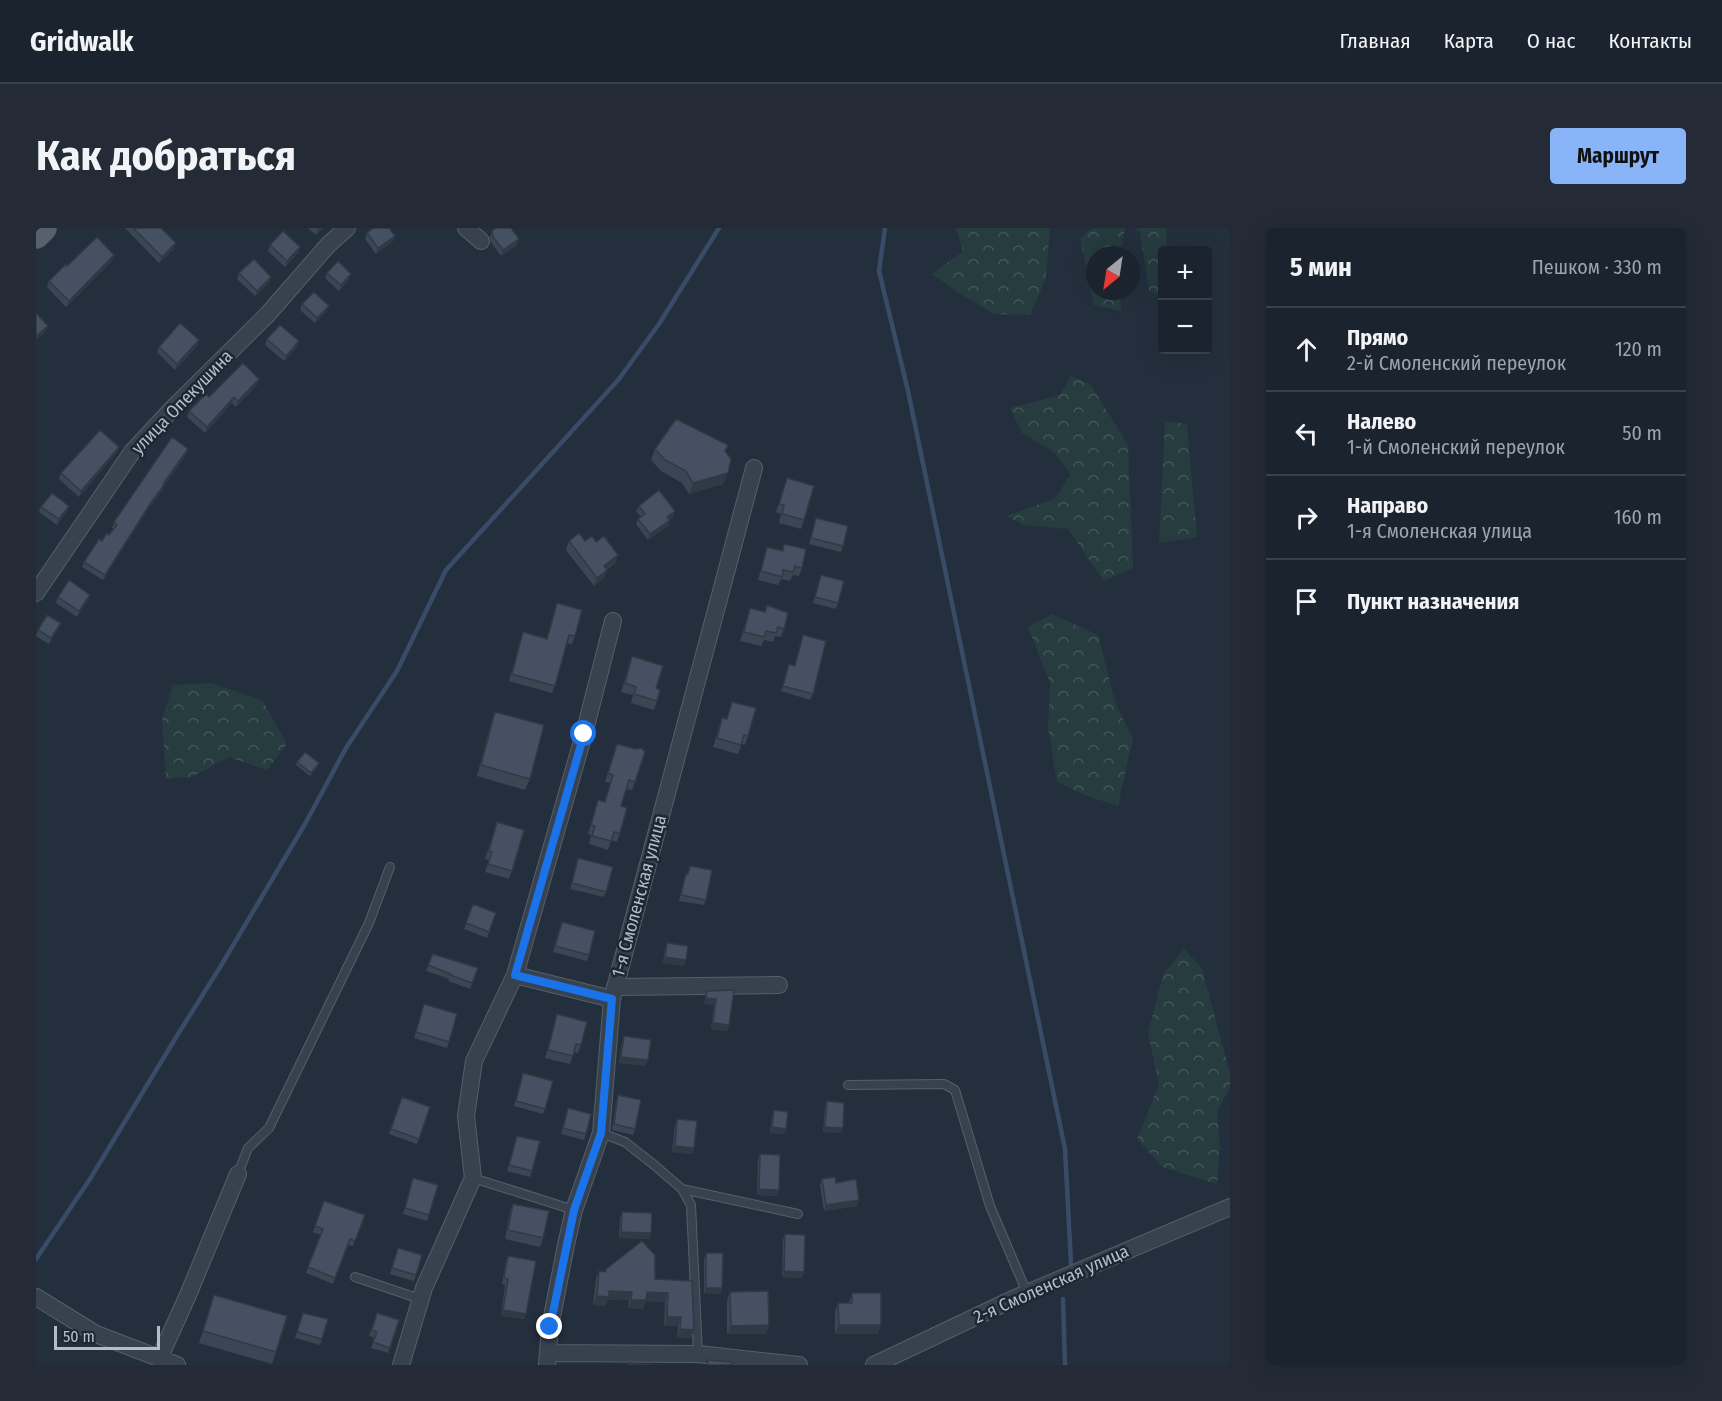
<!DOCTYPE html>
<html lang="ru">
<meta charset="utf-8">
<style>
:root{--surface:#1b232e;--page:#242b36;--text:#f1f3f6;--muted:#a0a4aa;--line:#39404a;--accent:#8ab4f8}
body{margin:0;font-family:"Fira Sans Condensed",sans-serif;background:var(--page);color:var(--text)}
.controls{position:absolute;right:18px;top:18px;display:grid;overflow:hidden;border-radius:6px;box-shadow:0 6px 24px #0002}
.controls button{width:54px;height:54px;display:grid;place-items:center;padding:0;border:0;border-bottom:2px solid var(--line);background:var(--surface);color:var(--text);font:30px sans-serif}
.compass{position:absolute;left:1050px;top:18px;width:54px;height:54px;border-radius:50%;background:var(--surface);box-shadow:0 6px 24px #0002;rotate:210deg}
.scale{position:absolute;left:18px;bottom:15px;width:106px;box-sizing:border-box;padding-left:6px;border:3px solid #b4bcc9;border-top:0;font-size:16px;line-height:21px;white-space:nowrap;color:#b4bcc9;-webkit-text-stroke:4px #1d2633;paint-order:stroke}
.stop{position:absolute;width:18px;height:18px;margin:-14px;border:4px solid #1a73e8;border-radius:50%;background:#fff}
.stop.end{background:#1a73e8;border-color:#fff;box-shadow:0 2px 6px #0008}
.list{margin:0;padding:0;list-style:none}
h2{display:flex;justify-content:space-between;align-items:center;height:78px;margin:0;padding:0 24px;font-size:26px}
h2 small{font-size:20px;font-weight:400;color:var(--muted)}
.list li{display:grid;grid-template-columns:39px 1fr auto;gap:18px;align-items:center;box-sizing:border-box;height:84px;padding:0 24px;border-top:2px solid var(--line)}
.list b{display:block;font-size:22px;white-space:nowrap}
.list p{margin:0;font-size:20px;white-space:nowrap;color:var(--muted)}
.list em{font-size:20px;font-style:normal;color:var(--muted)}
.icon{flex:none;width:33px;height:33px;fill:none;stroke:currentColor;stroke-width:2;stroke-linecap:round;stroke-linejoin:round}
.map{position:relative;flex:none;width:1194px;height:1137px;overflow:hidden;border-radius:6px}
header{display:flex;align-items:center;gap:36px;box-sizing:border-box;height:84px;padding:0 30px;background:var(--surface);border-bottom:2px solid var(--line)}
header strong{font-size:28px}
nav{display:flex;gap:33px;margin-inline-start:auto;font-size:21px}
.intro{display:flex;align-items:center;justify-content:space-between;box-sizing:border-box;height:144px;padding:0 36px}
h1{margin:0;font-size:42px}
.button{padding:15px 27px;border-radius:6px;background:var(--accent);color:#111;font-size:21px;font-weight:700}
main{display:flex;gap:36px;padding:0 36px}
aside{flex:1;background:var(--surface);border-radius:6px;box-shadow:0 6px 24px #0002}
.map>svg:first-child{display:block}
.forest{fill:url(#forest-crowns)}
.lines{fill:none;stroke-linecap:round;stroke-linejoin:round}
.stream{stroke:#394c67;stroke-width:4.5}
.lane-casing{stroke:#565f6c;stroke-width:10}
.street-casing{stroke:#565f6c;stroke-width:18}
.primary-casing{stroke:#414a57;stroke-width:28}
.lane{stroke:#38414e;stroke-width:8}
.street{stroke:#38414e;stroke-width:16}
.primary{stroke:#56606e;stroke-width:27}
.wall{fill:#3b4654}
.shaded-wall{fill:#303945}
.building{fill:#455162;stroke:#303945;stroke-width:1.5}
.route{stroke:#1a73e8;stroke-width:8}
.labels{text-anchor:middle;dominant-baseline:central;stroke-width:5;stroke-linejoin:round;paint-order:stroke}
.street-label{font-size:18px;fill:#b4bcc9;stroke:#1d2633}
</style>
<header>
<strong>Gridwalk</strong>
<nav><a>Главная</a><a>Карта</a><a>О нас</a><a>Контакты</a></nav>
</header>
<div class="intro"><h1>Как добраться</h1><a class="button">Маршрут</a></div>
<main>
<div class="map">
<svg width="1194" height="1137" viewBox="0 0 1194 1137">
<defs>
<pattern id="forest-crowns" width="20" height="18" patternUnits="userSpaceOnUse" patternTransform="scale(1.5)"><rect width="20" height="18" fill="#263c3f"/><path d="M2 6a3 3 0 1 1 6 0M12 15a3 3 0 1 1 6 0" fill="none" stroke="#435659"/></pattern>
</defs>
<rect width="100%" height="100%" fill="#242f3e"/>
<!-- forest -->
<path class="forest" d="M920 0H1014L1010 50 994 87 958 86 926 67 896 46 927 23Z
M1057 0H1089L1084 27H1059V63H1084L1085 83 1058 77 1044 10Z
M1098 0H1131L1130 22H1126V71L1113 62 1104 5Z
M1035 148 1055 157 1092 217 1097 340 1068 353 1032 301 987 297 970 288 1018 271 1035 247 1018 224 986 205 974 180 1024 167Z
M1129 193 1151 196 1161 309 1123 315Z
M1016 386 1062 407 1080 477 1097 510 1082 578 1051 568 1021 554 1012 500 1014 455 992 399Z
M175 455 226 472 251 516 231 542 193 529 156 549 130 551 126 491 137 457Z
M1148 721 1166 740 1194 846V859L1181 884 1184 920 1181 956 1126 939 1101 911 1123 856 1112 805 1127 747Z"/>
<g class="lines">
<!-- stream -->
<path class="stream" d="M849 0 843 43 872 163 1029 921 1035 1036
M0 1031 54 951 139 811 186 736 269 596 310 520 361 443 410 342 583 151 623 96 683 0
M1027 1071 1029 1137"/>
<defs>
<path id="lane" d="M812 857 908 856 919 862 954 978 991 1065
M565 905 589 914 617 936 646 961 655 977 662 1126
M202 946 212 920 233 900 333 695 354 639
M437 950 538 982
M646 961 762 986
M319 1049 384 1071"/>
<path id="street" d="M430 0 445 13
M0 365 96 224 136 181 232 86 292 17 311 0
M479 747 576 771
M579 759 743 757
M0 1069 60 1106 141 1137
M512 1125 662 1126 763 1137
M123 1131 152 1067 202 946
M365 1137 388 1060 437 950 430 888 438 833 479 747 548 506 577 393
M511 1137 514 1099 530 1017 538 982 565 905 576 771 718 240
M838 1137 977 1071 1194 979"/>
<path id="primary" d="M0 7 7 0"/>
</defs>
<!-- lane casing -->
<use href="#lane" class="lane-casing"/>
<!-- street casing -->
<use href="#street" class="street-casing"/>
<!-- primary casing -->
<use href="#primary" class="primary-casing"/>
<!-- lane -->
<use href="#lane" class="lane"/>
<!-- street -->
<use href="#street" class="street"/>
<!-- primary -->
<use href="#primary" class="primary"/>
</g>
<!-- wall -->
<path class="wall" d="M89 0H125L138 21 123 35Z
M272 0H287L280 7Z
M456 3 481 17 465 28 455 14 454 9Z
M331 5 357 13 340 26 329 11Z
M234 17 264 19 262 25 249 39 232 23Z
M76 33 30 79 11 59 13 53 31 38Z
M203 45 235 49 233 54 219 68 201 51Z
M291 45 315 46 313 51 303 63 289 50Z
M266 76 291 83 279 95 264 82Z
M231 111 261 119 248 133 229 117Z
M163 112 161 118 139 142 121 124 123 119Z
M221 157 200 179 196 175 169 205 151 189 153 183 173 169Z
M83 219 81 224 43 269 23 251 25 245Z
M619 221 689 225 692 245 687 256 653 266 646 255 625 243 615 232Z
M150 227 128 257 126 263 112 281 67 352 46 339 48 334 78 301 76 300 78 294Z
M751 250 768 292 765 301 743 295 745 286 740 284Z
M33 278 31 283 21 297 3 284 5 279Z
M603 278 637 289 634 291 632 298 612 312 600 296 602 291 605 289 600 283Z
M780 290 807 318 805 324 773 316Z
M533 313H549L560 314 582 327 579 335 571 342 568 350 558 358 530 322Z
M748 316 766 340 763 348 757 347 754 353 745 351 742 357 722 352 731 319 746 323Z
M785 347 802 375 800 381 777 375Z
M54 367 52 372 41 389 20 375 22 369Z
M521 375 539 408 536 416 531 415 516 465 473 453 487 404 511 410Z
M731 377 748 401 745 409 739 408 737 414 728 412 725 418 704 413 714 380 729 384Z
M25 395 22 401 13 416 0 408 2 402Z
M767 407 777 466 774 472 745 463 751 442 758 438Z
M596 428 620 460 621 473 618 482 595 475 597 467 585 464Z
M696 474 712 508 709 517 706 516 702 526 677 519 686 490 691 491Z
M459 484 494 551 489 562 441 548 455 495Z
M581 516 599 554 596 562 590 561 585 578 584 605 581 614 575 612 572 622 553 616 555 607 552 606 562 572 569 573 574 555 569 554Z
M261 534 283 535 282 538 274 548 260 537Z
M461 594 476 643 473 651 449 644 453 632 449 631Z
M542 630 570 664 568 669 534 661Z
M654 638 670 672 668 677 643 673 648 651 650 645 651 646Z
M437 676 460 685 451 710 428 701Z
M526 694 553 727 551 733 517 724Z
M631 715 650 732 648 738 627 735 629 721Z
M397 726 442 740 434 761 412 753 413 751 390 743Z
M698 762 691 803 675 801 678 777 668 776 671 763Z
M388 776 421 786 411 820 378 810Z
M521 786 545 817 542 825 538 824 534 836 509 830Z
M588 808 610 838 583 835 586 814Z
M487 845 509 881 507 886 478 878Z
M582 867 599 901 597 907 576 902 580 873Z
M366 869 394 879 381 916 353 906Z
M791 873 805 905 787 904 789 879Z
M532 880 550 906 548 912 525 906Z
M738 882 750 901 748 906 734 905 736 888Z
M641 891 658 920 656 926 636 924 639 897Z
M481 908 496 943 494 949 471 943Z
M724 926 743 962 741 968 721 967 722 932Z
M377 950 393 987 391 993 367 986Z
M786 951 800 955 823 972 821 978 788 983 784 957Z
M288 973 329 987 317 1018 312 1017 297 1056 270 1045 285 1007 277 1004Z
M477 976 507 1010 504 1019 469 1011 474 984Z
M586 984 615 1005 613 1011 583 1010 584 990Z
M749 1006 768 1044 766 1050 746 1049 747 1012Z
M362 1020 380 1047 378 1053 354 1046Z
M670 1025 686 1060 684 1066 668 1065V1031Z
M472 1028 490 1086 488 1091 465 1088 469 1057 466 1056 470 1033Z
M563 1043 619 1051 656 1053 655 1110H641L642 1098H628L629 1074 610 1073 607 1081 592 1080 593 1072H572L569 1078 557 1077 560 1051Z
M694 1064 733 1097 730 1106H691V1072Z
M816 1065 842 1106H799V1084L802 1075H813Z
M178 1067 240 1124 236 1136 163 1115Z
M267 1085 286 1111 284 1117 259 1110Z
M341 1085 363 1092 352 1125 335 1120 339 1110 333 1108Z"/>
<!-- shaded-wall -->
<path class="shaded-wall" d="M284 0H287L280 7 282 1Z
M359 8 357 13 340 26 342 20Z
M483 11 481 17 465 28 467 22Z
M140 15 138 21 123 35 126 29Z
M264 19 262 25 249 39 251 33Z
M78 27 76 33 30 79 33 73Z
M315 46 313 51 303 63 305 57Z
M235 49 233 54 219 68 221 63Z
M293 78 291 83 279 95 281 90Z
M12 98 10 103 0 112V108Z
M163 112 161 118 139 142 141 136Z
M263 113 261 119 248 133 250 128Z
M223 151 221 157 200 179 202 173Z
M198 169 196 175 169 205 171 199Z
M83 219 81 224 43 269 45 263Z
M152 221 150 227 126 261 128 257 126 263 112 281 67 352 69 347 127 256Z
M692 245 687 256 653 266 657 255Z
M33 278 31 283 21 297 23 291Z
M639 283 637 289 629 295 631 289Z
M634 292 632 298 612 312 614 306Z
M582 327 579 335 564 346 568 338Z
M571 342 568 350 558 358 561 350Z
M54 367 52 372 41 389 43 383Z
M25 395 22 401 13 416 15 410Z
M629 729 650 732 648 738 627 735Z
M670 770 680 771 678 777 668 776Z
M677 795 693 797 691 803 675 801Z
M585 829 612 832 610 838 583 835Z
M736 899 750 901 748 906 734 905Z
M789 899 807 900 805 905 787 904Z
M639 918 658 920 656 926 636 924Z
M723 961 743 962 741 968 721 967Z
M823 972 821 978 788 983 790 977Z
M585 1004 615 1005 613 1011 583 1010Z
M748 1043 768 1044 766 1050 746 1049Z
M670 1060H686L684 1066 668 1065Z
M573 1063 596 1064 593 1072H572L569 1078 557 1077 561 1068Z
M611 1064 632 1065 629 1074 610 1073 607 1081 592 1080 595 1072Z
M467 1082 490 1086 488 1091 465 1088Z
M631 1089H645L642 1098H628Z
M733 1097 730 1106H691L695 1098Z
M803 1097H845L842 1106H799Z
M644 1101 658 1102 655 1110H641Z"/>
<!-- building -->
<path class="building" d="M97 0H125L140 15 126 29Z
M337 0H353L359 8 342 20 331 5Z
M460 0H475L483 11 467 22 457 9 456 3Z
M247 3 264 19 251 33 234 17Z
M61 9 78 27 33 73 13 53 30 36 31 38Z
M218 31 235 49 221 63 203 45Z
M302 33 315 46 305 57 291 45Z
M278 64 293 78 281 90 266 76Z
M0 85 12 98 0 108Z
M144 95 163 112 141 136 123 119Z
M244 97 263 113 250 128 231 111Z
M207 135 223 151 202 173 198 169 171 199 153 183 170 166 173 169Z
M640 191 692 217 689 223 695 231 692 245 657 255 650 243 629 232 619 221Z
M64 202 83 219 45 263 25 245Z
M136 209 152 221 127 256 128 257 114 276 69 347 48 334 63 311 66 313 71 305 73 307 81 297 78 294Z
M751 250 778 258 768 292 746 286 748 277 743 276Z
M623 262 639 283 631 289 634 292 614 306 602 291 609 286 603 278Z
M16 265 33 278 23 291 5 279Z
M780 290 812 298 807 318 775 310Z
M543 305 549 313 556 308 560 314 568 308 582 327 568 338 571 342 561 350 533 313Z
M748 316 770 321 766 340 759 338 757 344 747 342 746 349 725 343 731 319 747 323Z
M785 347 808 353 802 375 779 369Z
M33 352 54 367 43 383 22 369Z
M521 375 546 382 539 408 533 407 519 458 476 446 487 404 511 411Z
M731 377 752 385 748 401 742 399 740 405 730 403 728 409 708 404 714 380 729 384Z
M11 387 25 395 15 410 2 402Z
M767 407 790 413 777 466 747 458 753 436 759 438Z
M596 428 627 438 620 460 624 462 621 473 598 466 600 459 589 455Z
M696 474 720 480 712 508 708 507 705 517 681 510 686 490 691 491Z
M459 484 508 497 494 551 445 537Z
M581 516 599 521 606 520 609 524 599 554 593 552 585 578 591 580 584 605 578 604 575 613 556 608 559 598 555 597 562 572 569 574 577 547 572 545Z
M269 524 283 535 275 545 261 534Z
M461 594 488 602 476 643 452 636 456 624 453 623Z
M542 630 577 639 570 664 536 655Z
M654 638 676 642 670 672 645 667 650 645 652 646Z
M437 676 460 685 453 704 430 695Z
M526 694 559 703 553 727 519 718Z
M631 715 652 718 650 732 629 729Z
M397 726 442 740 436 755 414 747 415 746 392 737Z
M698 762 693 797 677 795 680 771 670 770 671 763Z
M388 776 421 786 413 814 380 804Z
M521 786 551 794 545 817 540 816 537 828 512 822Z
M588 808 615 812 612 832 585 829Z
M487 845 517 853 509 881 480 873Z
M582 867 605 872 599 901 578 896Z
M366 869 394 879 383 911 355 901Z
M791 873 808 875 807 900 789 899Z
M532 880 555 886 550 906 527 900Z
M738 882 752 884 750 901 736 899Z
M641 891 661 893 658 920 639 918Z
M481 908 504 913 496 943 473 937Z
M724 926 744 927 743 962 723 961Z
M799 949 800 955 820 951 823 972 790 977 786 951Z
M377 950 402 957 393 987 369 980Z
M288 973 329 987 319 1013 314 1011 299 1050 272 1039 287 1001 279 998Z
M477 976 513 983 507 1010 472 1002Z
M586 984 616 985 615 1005 585 1004Z
M749 1006 769 1007 768 1044 748 1043Z
M606 1013 619 1027V1051L656 1053 658 1102 644 1101 645 1089H631L632 1065 611 1064 610 1072H595L596 1064 573 1063V1069L561 1068 563 1043 570 1044V1041Z
M362 1020 386 1027 380 1047 356 1040Z
M670 1025H687L686 1060H670Z
M472 1028 500 1033 490 1086 467 1082 472 1051 468 1050Z
M732 1063 733 1097 695 1098 694 1064Z
M816 1065H845V1097H803L802 1075H816Z
M178 1067 251 1088 240 1124 167 1103Z
M267 1085 292 1091 286 1111 261 1104Z
M341 1085 363 1092 354 1120 337 1114 341 1104 336 1102Z
M671 1132 696 1134V1137H672Z
M593 1135 616 1137H593Z"/>
<g class="lines">
<!-- route -->
<path class="route" d="M514 1099 538 982 565 905 576 771 479 747 548 506"/>
</g>
<g class="labels">
<!-- street labels -->
<g class="street-label">
<text transform="translate(146 174) rotate(-46)">улица Опекушина</text>
<text transform="translate(603 668) rotate(-75)">1-я Смоленская улица</text>
<text transform="translate(1015 1056) rotate(-24)">2-я Смоленская улица</text>
</g>
</g>
</svg>
<div class="controls">
<button>+</button>
<button>−</button>
</div>
<svg class="compass" viewBox="-18 -18 36 36"><path d="M0-13l5 13h-10z" fill="#e53935"/><path d="M0 13l5-13h-10z" fill="#a0a4aa"/></svg>
<div class="scale">50 m</div>
<div class="stop" style="left:548px;top:506px"></div>
<div class="stop end" style="left:514px;top:1099px"></div>
</div>
<aside>
<h2>5 мин<small>Пешком · 330 m</small></h2>
<ul class="list">
<li><svg class="icon" aria-label="ahead" viewBox="0 0 24 24"><path d="M12 20V5M6 11l6-6 6 6"/></svg><div><b>Прямо</b><p>2-й Смоленский переулок</p></div><em>120 m</em></li>
<li><svg class="icon" aria-label="left" viewBox="0 0 24 24"><path d="M17 20v-9H6M10 6l-5 5 5 5"/></svg><div><b>Налево</b><p>1-й Смоленский переулок</p></div><em>50 m</em></li>
<li><svg class="icon" aria-label="right" viewBox="0 0 24 24"><path d="M7 20v-9h11M14 6l5 5-5 5"/></svg><div><b>Направо</b><p>1-я Смоленская улица</p></div><em>160 m</em></li>
<li><svg class="icon" aria-label="arrive" viewBox="0 0 24 24"><path d="M6 21V4h12l-3 4 3 4H6"/></svg><div><b>Пункт назначения</b></div></li>
</ul>
</aside>
</main>
